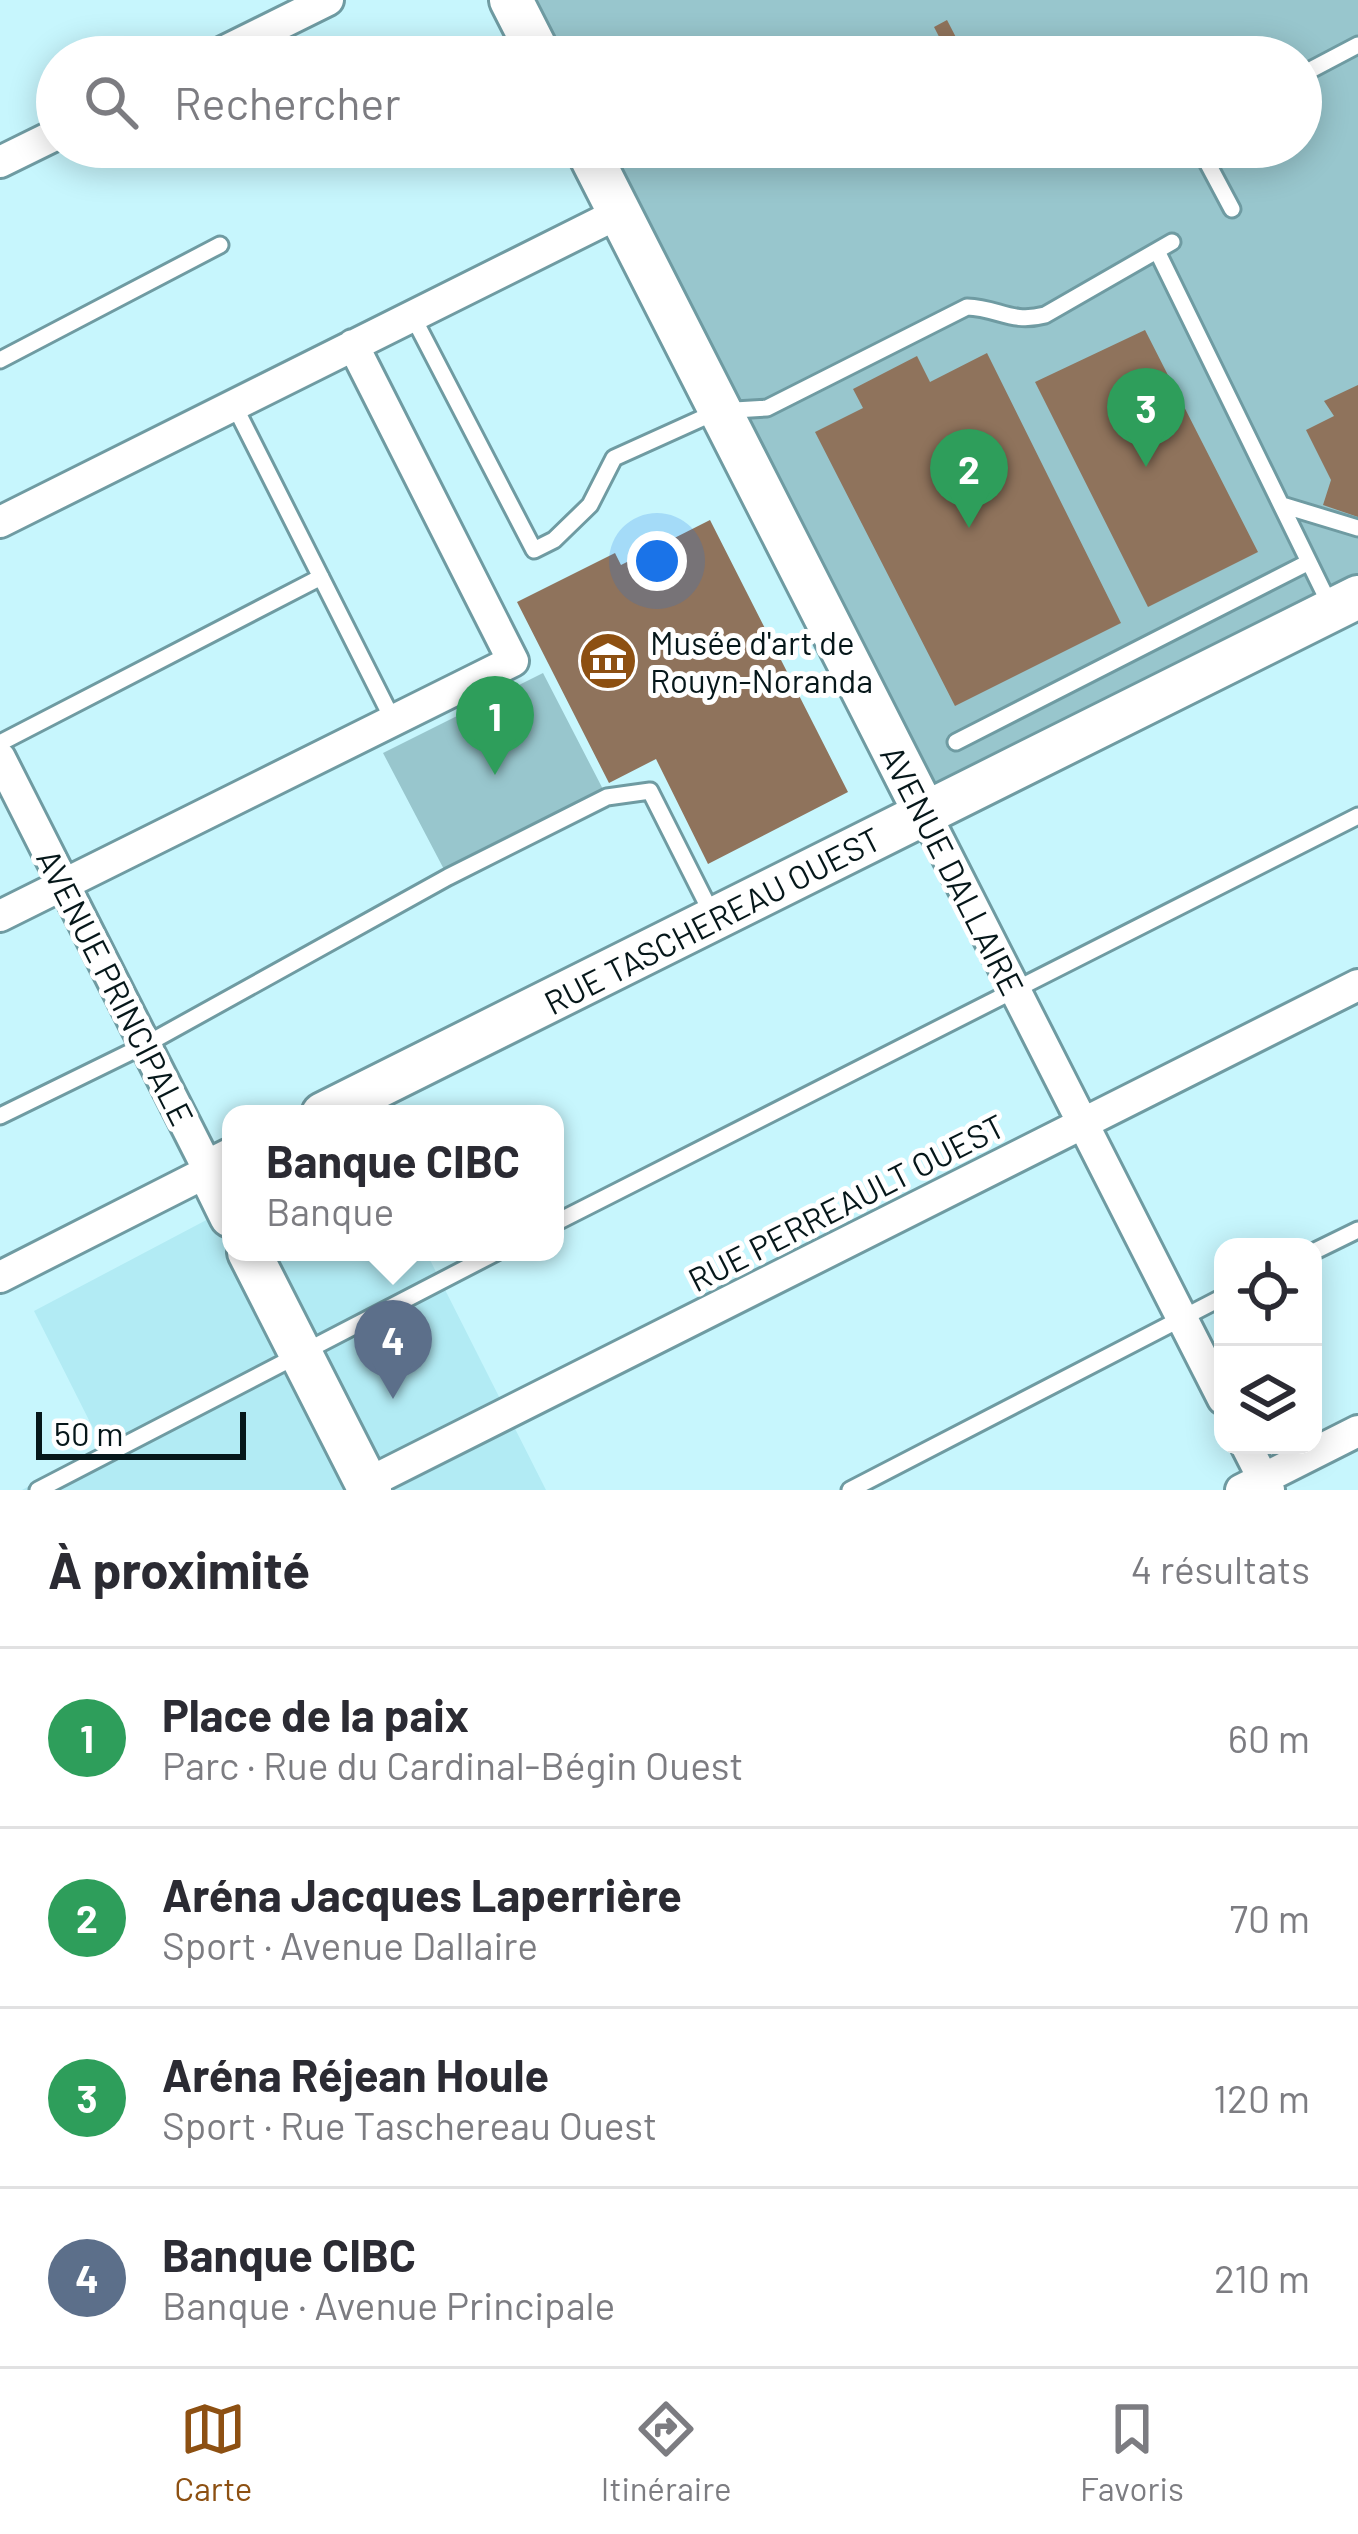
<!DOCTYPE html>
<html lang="fr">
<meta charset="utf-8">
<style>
:root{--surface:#fff;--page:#f2f2f3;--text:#2b2b33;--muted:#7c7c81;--line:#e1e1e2;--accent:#8d5012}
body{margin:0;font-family:Barlow,sans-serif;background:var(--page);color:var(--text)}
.controls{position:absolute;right:36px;bottom:36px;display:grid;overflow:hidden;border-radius:24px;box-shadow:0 6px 30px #0003}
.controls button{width:108px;height:108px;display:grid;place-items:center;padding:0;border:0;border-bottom:3px solid var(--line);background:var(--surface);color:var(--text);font:60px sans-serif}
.scale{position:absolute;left:36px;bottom:30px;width:210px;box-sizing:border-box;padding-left:12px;border:6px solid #06171a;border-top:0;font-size:33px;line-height:42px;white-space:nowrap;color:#06171a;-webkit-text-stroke:9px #fff;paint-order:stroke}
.you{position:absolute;left:657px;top:561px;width:42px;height:42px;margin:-30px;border:9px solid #fff;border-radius:50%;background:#1a73e8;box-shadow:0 0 0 18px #1a73e833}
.badge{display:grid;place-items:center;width:78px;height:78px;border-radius:50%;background:var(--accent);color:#fff;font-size:39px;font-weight:700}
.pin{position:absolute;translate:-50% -99px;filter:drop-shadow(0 3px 6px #0008)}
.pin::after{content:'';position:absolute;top:63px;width:42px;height:36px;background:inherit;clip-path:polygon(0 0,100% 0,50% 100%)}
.popup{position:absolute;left:222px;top:1105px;width:342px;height:156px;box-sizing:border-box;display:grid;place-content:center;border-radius:24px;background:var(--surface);filter:drop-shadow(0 3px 9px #0005);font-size:39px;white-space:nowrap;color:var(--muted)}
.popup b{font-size:45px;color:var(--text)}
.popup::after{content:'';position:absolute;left:50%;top:100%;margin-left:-24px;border:24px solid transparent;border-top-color:var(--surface)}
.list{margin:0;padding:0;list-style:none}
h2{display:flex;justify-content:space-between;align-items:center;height:156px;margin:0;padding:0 48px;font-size:51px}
h2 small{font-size:39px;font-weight:400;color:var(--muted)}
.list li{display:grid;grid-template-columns:78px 1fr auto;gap:36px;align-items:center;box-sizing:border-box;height:180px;padding:0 48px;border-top:3px solid var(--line)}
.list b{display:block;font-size:45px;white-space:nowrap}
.list p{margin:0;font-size:39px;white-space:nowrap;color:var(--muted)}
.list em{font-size:39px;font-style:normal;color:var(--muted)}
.icon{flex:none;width:66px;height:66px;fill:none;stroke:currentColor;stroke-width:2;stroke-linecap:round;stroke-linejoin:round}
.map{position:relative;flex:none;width:1358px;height:1490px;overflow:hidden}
.search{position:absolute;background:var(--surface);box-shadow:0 6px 30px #0003;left:36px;right:36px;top:36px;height:132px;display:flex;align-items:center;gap:30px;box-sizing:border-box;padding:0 42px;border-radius:66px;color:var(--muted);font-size:45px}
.sheet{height:876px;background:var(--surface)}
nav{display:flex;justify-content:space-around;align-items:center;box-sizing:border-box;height:168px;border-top:3px solid var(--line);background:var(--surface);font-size:33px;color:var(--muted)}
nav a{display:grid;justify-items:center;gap:6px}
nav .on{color:var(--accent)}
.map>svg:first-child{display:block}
.built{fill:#b2ebf4}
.green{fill:#98c6cd}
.building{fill:#8f735c}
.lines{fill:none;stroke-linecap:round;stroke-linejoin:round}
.lane-casing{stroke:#6f9ba2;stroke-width:21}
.street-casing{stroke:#6f9ba2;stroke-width:36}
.secondary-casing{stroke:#6f9ba2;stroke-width:48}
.lane{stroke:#fff;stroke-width:15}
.street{stroke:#fff;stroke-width:30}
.secondary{stroke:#fff;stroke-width:42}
.labels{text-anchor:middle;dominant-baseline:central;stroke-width:10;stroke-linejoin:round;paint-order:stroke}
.poi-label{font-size:33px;fill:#06171a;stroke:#fff;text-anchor:start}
.street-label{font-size:33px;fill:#06171a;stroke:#fff}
</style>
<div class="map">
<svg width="1358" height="1490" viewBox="0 0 1358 1490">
<rect width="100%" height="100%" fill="#c7f6fd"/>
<!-- built -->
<path class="built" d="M231 1207V1252H426L546 1490H22L102 1446 34 1311Z"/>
<!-- green -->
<path class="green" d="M524 0H1358V592L930 799 598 147H1301V57H553Z
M543 673 607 797 448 877 383 753Z"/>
<!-- building -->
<path class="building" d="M947 20 962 49 949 56 934 27Z
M1145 330 1258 552 1148 607 1035 382Z
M987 353 1121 623 955 706 815 432 863 408 853 389 917 356 930 382Z
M1358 385V517L1323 505 1331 480 1306 430 1334 416 1324 401Z
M710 520 848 792 708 864 656 759 609 783 517 602 615 553 621 565Z"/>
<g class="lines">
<defs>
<path id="lane" d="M1301 75 1358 45
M1199 147 1232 209
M1157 251 1331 607
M412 315 534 550 554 540 590 505 614 458 718 411 767 408 967 307C999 308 1011 324 1045 315L1172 242
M0 360 220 245
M234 405 393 720
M1282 505 1358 528
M956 742 1309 562
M0 743 321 577
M0 1116 145 1045 448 877 607 797 650 791 712 914
M555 1223 1358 816
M1313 1252 1358 1230
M38 1490 497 1252
M850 1490 1223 1297"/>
<path id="street" d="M213 57 328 0
M0 162 57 134
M0 522 619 213
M0 758 209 1171 0 1277
M925 813 1223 1399
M0 916 513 661 353 345
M1246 1445 1269 1490
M366 1484 1358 985
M1241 1490 1358 1431"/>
<path id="secondary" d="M511 0 540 57
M586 147 925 813
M323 1114 1358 597
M231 1160 209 1171 231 1216
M249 1252 370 1490"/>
</defs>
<!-- lane casing -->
<use href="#lane" class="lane-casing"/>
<!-- street casing -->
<use href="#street" class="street-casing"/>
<!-- secondary casing -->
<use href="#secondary" class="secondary-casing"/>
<!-- lane -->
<use href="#lane" class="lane"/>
<!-- street -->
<use href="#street" class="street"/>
<!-- secondary -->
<use href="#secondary" class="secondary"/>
</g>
<!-- icons -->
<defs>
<symbol id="museum-disc" viewBox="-11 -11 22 22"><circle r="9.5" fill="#8d5012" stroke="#fff"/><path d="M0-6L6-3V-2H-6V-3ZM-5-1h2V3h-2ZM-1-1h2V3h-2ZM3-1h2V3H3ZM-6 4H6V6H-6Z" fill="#fff"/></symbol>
</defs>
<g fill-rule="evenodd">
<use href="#museum-disc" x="575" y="628" width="66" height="66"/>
</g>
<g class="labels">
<!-- poi labels -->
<g class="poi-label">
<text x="650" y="642">Musée d'art de<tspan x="650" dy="38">Rouyn-Noranda</tspan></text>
</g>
<!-- street labels -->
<g class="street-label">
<text transform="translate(953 870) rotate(63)">AVENUE DALLAIRE</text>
<text transform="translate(712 920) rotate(-27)">RUE TASCHEREAU OUEST</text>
<text transform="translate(116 987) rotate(63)">AVENUE PRINCIPALE</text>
<text transform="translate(846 1202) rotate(-27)">RUE PERREAULT OUEST</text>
</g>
</g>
</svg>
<div class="controls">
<button><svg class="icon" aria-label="locate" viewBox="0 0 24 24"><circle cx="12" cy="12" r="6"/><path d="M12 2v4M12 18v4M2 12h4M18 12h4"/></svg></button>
<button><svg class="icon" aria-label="layers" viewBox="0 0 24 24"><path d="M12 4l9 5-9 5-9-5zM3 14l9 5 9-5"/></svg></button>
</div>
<div class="scale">50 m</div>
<div class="you"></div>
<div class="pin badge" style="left:495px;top:775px;background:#2e9e5b">1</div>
<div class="pin badge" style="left:969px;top:528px;background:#2e9e5b">2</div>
<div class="pin badge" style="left:1146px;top:467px;background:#2e9e5b">3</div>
<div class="pin badge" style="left:393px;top:1399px;background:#5c6f8a">4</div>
<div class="popup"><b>Banque CIBC</b>Banque</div>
<div class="search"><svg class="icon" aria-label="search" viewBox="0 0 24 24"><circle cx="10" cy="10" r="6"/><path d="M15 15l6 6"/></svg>Rechercher</div>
</div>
<section class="sheet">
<h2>À proximité<small>4 résultats</small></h2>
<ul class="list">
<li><span class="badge" style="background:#2e9e5b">1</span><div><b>Place de la paix</b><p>Parc · Rue du Cardinal-Bégin Ouest</p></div><em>60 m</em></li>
<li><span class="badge" style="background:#2e9e5b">2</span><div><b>Aréna Jacques Laperrière</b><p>Sport · Avenue Dallaire</p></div><em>70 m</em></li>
<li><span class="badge" style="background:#2e9e5b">3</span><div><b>Aréna Réjean Houle</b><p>Sport · Rue Taschereau Ouest</p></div><em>120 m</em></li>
<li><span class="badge" style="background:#5c6f8a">4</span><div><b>Banque CIBC</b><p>Banque · Avenue Principale</p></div><em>210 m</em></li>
</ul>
</section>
<nav>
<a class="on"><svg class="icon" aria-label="map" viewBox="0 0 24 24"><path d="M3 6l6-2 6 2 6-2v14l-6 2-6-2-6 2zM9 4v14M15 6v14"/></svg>Carte</a>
<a><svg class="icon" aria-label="directions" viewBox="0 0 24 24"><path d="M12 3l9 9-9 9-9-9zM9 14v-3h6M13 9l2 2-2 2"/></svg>Itinéraire</a>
<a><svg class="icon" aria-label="saved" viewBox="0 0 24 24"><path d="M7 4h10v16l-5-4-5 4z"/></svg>Favoris</a>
</nav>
